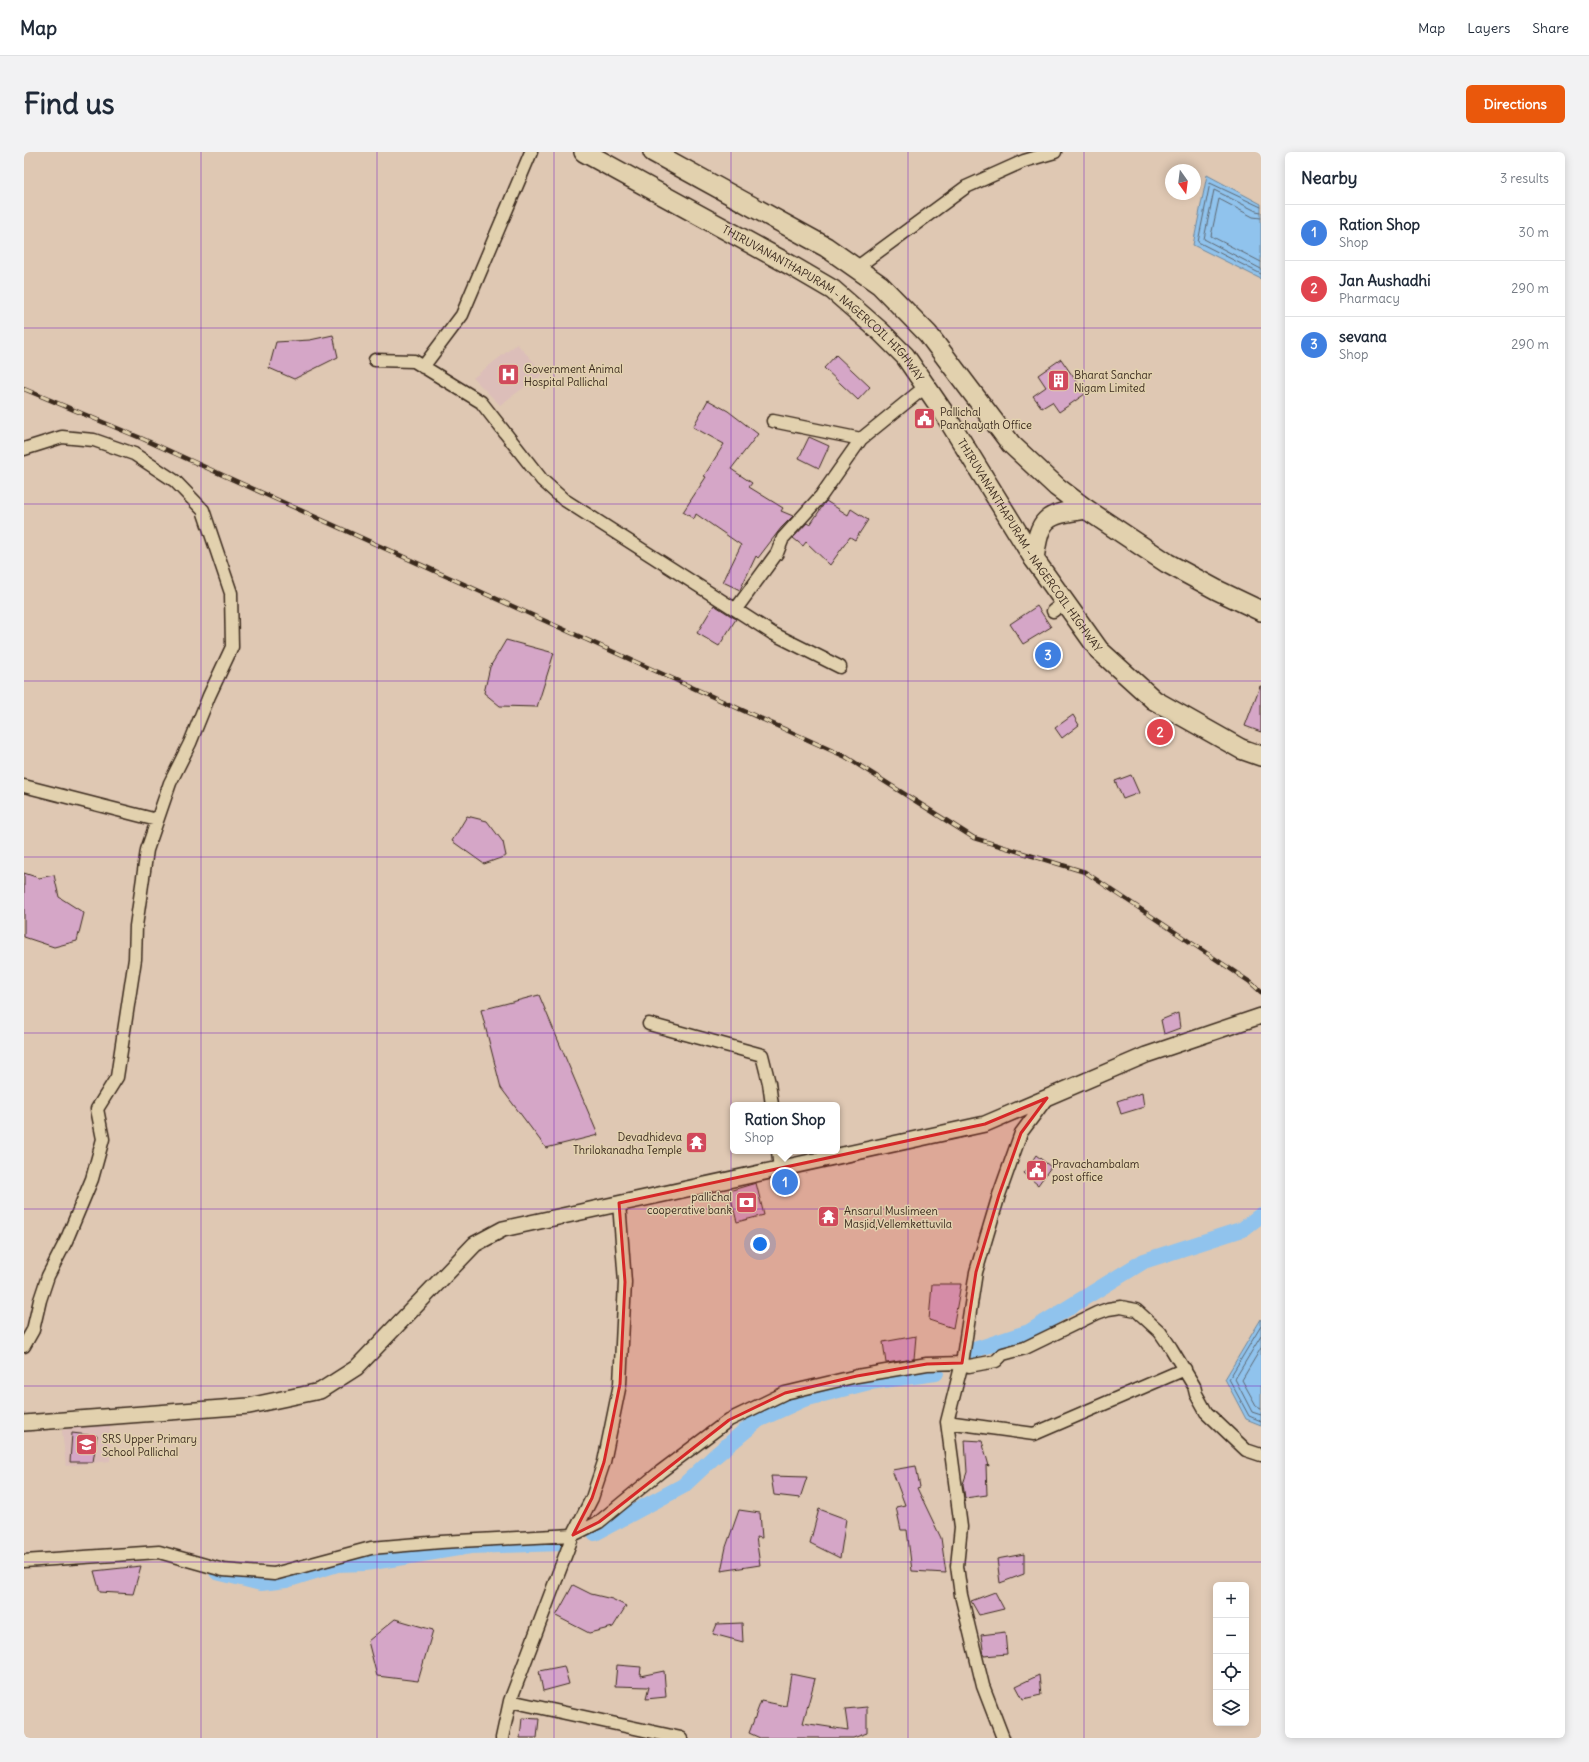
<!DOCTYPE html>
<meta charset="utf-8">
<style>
:root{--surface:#fff;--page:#f2f2f3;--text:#1f2937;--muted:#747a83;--line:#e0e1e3;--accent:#ea580c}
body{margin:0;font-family:Delius,sans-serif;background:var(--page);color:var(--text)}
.controls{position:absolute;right:12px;bottom:12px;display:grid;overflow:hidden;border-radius:6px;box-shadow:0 2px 10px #0003}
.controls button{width:36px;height:36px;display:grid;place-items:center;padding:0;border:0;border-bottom:1px solid var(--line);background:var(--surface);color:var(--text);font:20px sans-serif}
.compass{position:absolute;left:1141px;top:12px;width:36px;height:36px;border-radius:50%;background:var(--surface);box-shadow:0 2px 10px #0003;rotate:166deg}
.you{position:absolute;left:736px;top:1092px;width:14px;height:14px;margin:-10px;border:3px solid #fff;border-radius:50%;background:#1a73e8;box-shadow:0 0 0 6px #1a73e833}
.badge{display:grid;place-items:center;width:26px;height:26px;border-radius:50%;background:var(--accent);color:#fff;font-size:13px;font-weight:700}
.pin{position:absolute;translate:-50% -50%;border:2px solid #fff;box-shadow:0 1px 4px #0006}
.popup{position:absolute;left:706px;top:950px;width:110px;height:52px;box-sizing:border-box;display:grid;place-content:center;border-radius:6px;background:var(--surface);filter:drop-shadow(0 1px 3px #0005);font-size:13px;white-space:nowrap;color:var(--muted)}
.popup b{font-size:15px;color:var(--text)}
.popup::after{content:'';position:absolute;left:50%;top:100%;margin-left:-8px;border:8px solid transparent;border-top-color:var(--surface)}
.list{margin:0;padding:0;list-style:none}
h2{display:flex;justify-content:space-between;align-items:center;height:52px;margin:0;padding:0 16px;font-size:17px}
h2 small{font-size:13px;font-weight:400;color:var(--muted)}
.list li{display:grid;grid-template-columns:26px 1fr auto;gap:12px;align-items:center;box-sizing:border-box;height:56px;padding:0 16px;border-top:1px solid var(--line)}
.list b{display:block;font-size:15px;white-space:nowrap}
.list p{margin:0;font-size:13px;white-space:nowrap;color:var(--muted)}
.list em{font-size:13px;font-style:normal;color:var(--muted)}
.icon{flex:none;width:22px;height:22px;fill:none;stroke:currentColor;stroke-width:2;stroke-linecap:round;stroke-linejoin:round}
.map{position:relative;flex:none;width:1237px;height:1586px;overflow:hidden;border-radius:6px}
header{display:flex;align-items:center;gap:24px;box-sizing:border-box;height:56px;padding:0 20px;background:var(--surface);border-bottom:1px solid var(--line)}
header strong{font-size:19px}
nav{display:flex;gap:22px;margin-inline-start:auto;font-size:14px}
.intro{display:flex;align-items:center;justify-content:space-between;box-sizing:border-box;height:96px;padding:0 24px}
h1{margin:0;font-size:28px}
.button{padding:10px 18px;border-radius:6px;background:var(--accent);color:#fff;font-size:14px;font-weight:700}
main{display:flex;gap:24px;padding:0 24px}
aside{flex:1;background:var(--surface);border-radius:6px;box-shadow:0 2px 10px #0003}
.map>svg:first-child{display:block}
.built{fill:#dcbeb9}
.water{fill:#90c3ed;stroke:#6e869a}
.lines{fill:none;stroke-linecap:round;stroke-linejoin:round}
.shore{stroke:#5d6771;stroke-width:1}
.canal{stroke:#90c3ed;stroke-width:16}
.building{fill:#d5a6c7;stroke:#3b2a1e}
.minor-casing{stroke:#3b2a1e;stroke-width:15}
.tertiary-casing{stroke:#3b2a1e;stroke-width:18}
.primary-casing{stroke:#3b2a1e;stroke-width:22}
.minor{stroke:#e2d1ae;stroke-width:12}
.tertiary{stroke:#e2d1ae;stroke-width:15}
.primary{stroke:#e2d1ae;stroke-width:19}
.rail-casing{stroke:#3b2a1e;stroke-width:4.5}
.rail{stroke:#e2d1ae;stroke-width:3;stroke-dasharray:9;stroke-linecap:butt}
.marked{fill:#d62828;fill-opacity:0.2;stroke:#d62828;stroke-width:3;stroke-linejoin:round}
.grid{fill:none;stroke:#7b2cbf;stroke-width:1;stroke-opacity:0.55}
.labels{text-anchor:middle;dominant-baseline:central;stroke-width:3;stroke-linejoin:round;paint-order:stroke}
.street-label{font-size:11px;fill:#3b2a1e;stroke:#e2d1ae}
.poi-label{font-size:11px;fill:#3b2a1e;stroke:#e2d1ae;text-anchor:start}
</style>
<header>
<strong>Map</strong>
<nav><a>Map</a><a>Layers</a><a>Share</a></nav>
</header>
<div class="intro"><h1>Find us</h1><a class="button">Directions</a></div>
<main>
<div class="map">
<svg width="1237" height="1586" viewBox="0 0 1237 1586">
<rect width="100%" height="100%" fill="#dfc8b3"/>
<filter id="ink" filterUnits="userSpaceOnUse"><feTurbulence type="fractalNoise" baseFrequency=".025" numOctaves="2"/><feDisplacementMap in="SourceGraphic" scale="8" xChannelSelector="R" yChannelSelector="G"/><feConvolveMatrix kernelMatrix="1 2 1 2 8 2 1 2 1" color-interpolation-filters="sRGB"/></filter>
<g filter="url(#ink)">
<!-- built -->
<path class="built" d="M493 192 520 221 476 253 449 226Z
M86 1270V1309L42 1314 38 1278Z"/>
<!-- water -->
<path class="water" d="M1183 23 1237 52V127L1169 93Z
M1237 1167V1273L1222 1267 1201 1227Z"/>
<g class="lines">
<!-- shore -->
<path class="shore" d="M1237 55 1186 31 1174 90 1237 122
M1237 60 1232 59 1190 38 1180 87 1237 117
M1237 66 1229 65 1195 47 1187 84 1237 110
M1237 1174 1205 1227 1225 1264 1237 1269
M1237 1184 1211 1227 1228 1260 1237 1263
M1237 1196 1218 1228 1233 1255 1237 1257"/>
<!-- canal -->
<path class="canal" d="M950 1198 1005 1180 1120 1109 1219 1077 1237 1063
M571 1381 659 1334 691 1304 734 1268 780 1247 845 1230 912 1221
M193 1420 237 1431 262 1428 313 1412 341 1411 374 1406 446 1394 538 1391 544 1389"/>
</g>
<!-- building -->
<path class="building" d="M309 183 314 205 270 227 245 216 252 190 286 188Z
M812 203 846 235 834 248 800 216Z
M1037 207 1061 242 1035 260 1028 250 1018 256 1009 244 1022 235 1014 223Z
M684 248 704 259 734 282 707 317 728 331 725 335 759 356 757 359 769 364 757 376 734 406 732 404 716 438 699 430 717 393 672 362 670 367 659 360 682 325 680 324 700 292 669 275Z
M785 285 805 294 795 316 775 306Z
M802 349 824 363 827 357 844 368 831 388 826 385 806 413 782 390 779 394 769 386 783 371 786 373Z
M690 453 712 467 695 494 673 481Z
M1013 454 1027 475 999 492 986 472Z
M482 488 530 501 513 555 476 554 460 541 466 515Z
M1236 534H1237V580L1221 574Z
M1049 563 1055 573 1038 586 1031 576Z
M1107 623 1115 641 1099 647 1091 629Z
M443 664 463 669 479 690 482 704 460 712 428 689Z
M0 721 15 726 30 723 35 745 60 761 53 789 30 795 0 785Z
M515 843 574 983 522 996 477 936 457 858Z
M1154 861 1156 876 1140 882 1137 868Z
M1118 941 1120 955 1097 962 1093 949Z
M1012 1003 1027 1015 1014 1033 1000 1021Z
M732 1031 740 1063 713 1070 705 1039Z
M908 1132H937L929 1176 905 1168Z
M892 1184 890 1207 862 1211 859 1190Z
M48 1281 73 1284 69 1310H46Z
M941 1288 958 1289 965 1314 962 1313 963 1343 941 1346 939 1332 943 1320Z
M892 1314 896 1335 893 1336 917 1386 922 1421 888 1419 883 1378H877L872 1355 881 1353 868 1318Z
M747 1324 783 1325 776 1346 750 1343Z
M795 1357 822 1367 816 1406 786 1391Z
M715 1358 736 1361 738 1386 732 1385 736 1413 697 1419 702 1395Z
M1000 1402V1422L976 1431 973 1407Z
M117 1414 109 1442 76 1440 70 1419Z
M549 1433 567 1442 588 1447 602 1454 589 1475 565 1481 532 1464Z
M971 1440 980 1457 955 1463 947 1449Z
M371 1467 409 1478 394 1529 353 1524 344 1489Z
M718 1471 719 1490 689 1482 693 1472Z
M981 1480 983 1502 960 1504 957 1483Z
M593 1513 617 1515 616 1524 640 1519 642 1545 622 1547 625 1535 591 1534Z
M540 1514 545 1532 519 1539 515 1519Z
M767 1522 791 1527 779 1571 824 1578 821 1557 843 1555V1581L829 1586H736L725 1581 737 1549 762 1554Z
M1015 1523 1017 1543 999 1547 992 1534Z
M498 1566 515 1567 513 1586H496Z"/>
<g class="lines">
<defs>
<path id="minor" d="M832 116 942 35 1000 9 1031 0
M351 208 390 209 457 250 518 328 539 347 748 481 816 515
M399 215 438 163 507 0
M749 269 837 287
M0 297 38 285 70 288 110 302 151 329 179 358 207 441 208 495 185 544 166 591 146 631 123 698 112 774 111 807 93 925 73 957 79 987 68 1027 42 1089 24 1124 16 1148 9 1178 0 1194
M712 457 753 401 759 386 797 344 837 287 901 235
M1029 459 1041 450
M0 634 133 668
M625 872 738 903 745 931 748 953
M754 999 756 1018
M923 1270 1010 1282 1161 1217
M0 1409 135 1400 199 1418 250 1422 347 1396 417 1390 549 1383 575 1370 636 1320 705 1268 761 1241 833 1224 903 1212 938 1211 945 1214 972 1209 979 1202 1001 1196 1073 1161 1084 1157 1097 1155 1112 1158 1136 1180 1147 1196 1170 1234 1172 1242 1182 1260 1222 1298 1237 1303
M486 1549 657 1586
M478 1586 486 1549 549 1383 568 1346 580 1310 596 1232 601 1130 595 1051
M979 1586 959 1534 937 1443 933 1414 937 1375 923 1270 938 1211 952 1120 975 1043 997 981 1023 946"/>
<path id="tertiary" d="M0 1271 225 1254 296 1239 332 1216 451 1092 479 1077 961 972 1122 903 1237 864"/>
<g id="primary">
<path id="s1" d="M560 0 768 114 809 138 857 180 881 204 920 261 1010 407 1075 498 1130 548 1217 597 1237 604"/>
<path d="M629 0 802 95 856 133 904 182 987 292 1033 335 1062 357 1143 411 1193 438 1237 459"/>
<path d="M1010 407C1016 365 1020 363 1062 357"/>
</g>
</defs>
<!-- minor casing -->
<use href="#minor" class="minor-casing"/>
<!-- tertiary casing -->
<use href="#tertiary" class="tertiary-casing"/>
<!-- primary casing -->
<use href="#primary" class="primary-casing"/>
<!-- minor -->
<use href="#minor" class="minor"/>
<!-- tertiary -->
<use href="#tertiary" class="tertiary"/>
<!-- primary -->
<use href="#primary" class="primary"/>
<defs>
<path id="rail" d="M0 237 119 287 822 605 950 686 1061 720 1226 830 1237 840"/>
</defs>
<!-- rail casing -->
<use href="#rail" class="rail-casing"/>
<!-- rail -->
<use href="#rail" class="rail"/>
</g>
</g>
<!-- marked area -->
<path class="marked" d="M1023 946 997 981 975 1043 952 1120 938 1211 903 1212 833 1224 761 1241 705 1268 575 1370 549 1383 568 1346 580 1310 596 1232 601 1130 595 1051 961 972Z"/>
<!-- grid -->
<path class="grid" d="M177 0V1586M353 0V1586M530 0V1586M707 0V1586M884 0V1586M1060 0V1586M0 176H1237M0 352H1237M0 529H1237M0 705H1237M0 881H1237M0 1057H1237M0 1234H1237M0 1410H1237"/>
<!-- icons -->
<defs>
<symbol id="hospital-square" viewBox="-11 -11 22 22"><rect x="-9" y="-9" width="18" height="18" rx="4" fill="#d1495b" stroke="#e2d1ae"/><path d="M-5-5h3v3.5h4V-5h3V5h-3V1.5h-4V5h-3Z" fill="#fff"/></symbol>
<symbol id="building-square" viewBox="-11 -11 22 22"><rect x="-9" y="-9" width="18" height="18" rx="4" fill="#d1495b" stroke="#e2d1ae"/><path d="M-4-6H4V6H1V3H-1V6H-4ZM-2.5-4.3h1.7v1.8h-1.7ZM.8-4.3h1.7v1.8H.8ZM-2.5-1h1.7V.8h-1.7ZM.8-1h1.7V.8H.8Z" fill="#fff"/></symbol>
<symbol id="civic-square" viewBox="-11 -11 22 22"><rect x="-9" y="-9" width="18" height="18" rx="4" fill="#d1495b" stroke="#e2d1ae"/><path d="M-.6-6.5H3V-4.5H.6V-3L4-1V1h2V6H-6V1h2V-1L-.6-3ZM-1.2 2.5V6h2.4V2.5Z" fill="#fff"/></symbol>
<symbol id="temple-square" viewBox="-11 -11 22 22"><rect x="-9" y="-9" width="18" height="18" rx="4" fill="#d1495b" stroke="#e2d1ae"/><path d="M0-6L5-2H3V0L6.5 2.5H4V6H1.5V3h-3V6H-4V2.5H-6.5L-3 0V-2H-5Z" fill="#fff"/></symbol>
<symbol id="bank-square" viewBox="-11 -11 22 22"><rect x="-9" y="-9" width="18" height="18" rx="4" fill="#d1495b" stroke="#e2d1ae"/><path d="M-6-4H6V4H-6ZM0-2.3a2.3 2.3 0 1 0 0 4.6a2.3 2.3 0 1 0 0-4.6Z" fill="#fff"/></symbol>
<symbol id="school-square" viewBox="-11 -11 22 22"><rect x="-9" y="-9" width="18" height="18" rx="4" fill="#d1495b" stroke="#e2d1ae"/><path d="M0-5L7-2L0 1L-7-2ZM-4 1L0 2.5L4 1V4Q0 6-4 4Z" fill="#fff"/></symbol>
</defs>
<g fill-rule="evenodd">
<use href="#hospital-square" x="472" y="210" width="25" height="25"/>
<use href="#building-square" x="1022" y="216" width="25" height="25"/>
<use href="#civic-square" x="888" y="254" width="25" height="25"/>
<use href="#temple-square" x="660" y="978" width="25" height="25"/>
<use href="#civic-square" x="1000" y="1006" width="25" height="25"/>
<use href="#bank-square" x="710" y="1038" width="25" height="25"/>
<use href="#temple-square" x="792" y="1052" width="25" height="25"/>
<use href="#school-square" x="50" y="1280" width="25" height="25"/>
</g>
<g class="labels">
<!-- street labels -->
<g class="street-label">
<text stroke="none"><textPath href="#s1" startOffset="285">THIRUVANANTHAPURAM - NAGERCOIL HIGHWAY</textPath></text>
<text stroke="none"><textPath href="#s1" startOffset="609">THIRUVANANTHAPURAM - NAGERCOIL HIGHWAY</textPath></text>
</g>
<!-- poi labels -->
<g class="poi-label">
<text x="500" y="217">Government Animal<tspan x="500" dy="13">Hospital Pallichal</tspan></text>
<text x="1050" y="223">Bharat Sanchar<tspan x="1050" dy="13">Nigam Limited</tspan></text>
<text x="916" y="260">Pallichal<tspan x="916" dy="13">Panchayath Office</tspan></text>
<text x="658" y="985" text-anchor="end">Devadhideva<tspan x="658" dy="13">Thrilokanadha Temple</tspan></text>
<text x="1028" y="1012">Pravachambalam<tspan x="1028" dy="13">post office</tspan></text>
<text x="708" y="1045" text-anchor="end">pallichal<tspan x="708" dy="13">cooperative bank</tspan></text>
<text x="820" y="1059">Ansarul Muslimeen<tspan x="820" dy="13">Masjid,Vellemkettuvila</tspan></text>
<text x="78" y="1287">SRS Upper Primary<tspan x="78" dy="13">School Pallichal</tspan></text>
</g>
</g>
</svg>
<div class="controls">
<button>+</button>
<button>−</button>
<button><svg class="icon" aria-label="locate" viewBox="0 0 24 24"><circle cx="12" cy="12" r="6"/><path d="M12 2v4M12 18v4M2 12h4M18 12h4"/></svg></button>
<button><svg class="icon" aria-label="layers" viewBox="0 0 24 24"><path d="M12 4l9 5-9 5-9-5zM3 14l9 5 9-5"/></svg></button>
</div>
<svg class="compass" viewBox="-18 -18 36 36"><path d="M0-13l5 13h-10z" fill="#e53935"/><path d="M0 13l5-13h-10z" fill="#747a83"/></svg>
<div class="you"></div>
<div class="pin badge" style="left:761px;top:1030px;background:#3f7fe0">1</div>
<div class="popup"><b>Ration Shop</b>Shop</div>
<div class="pin badge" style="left:1136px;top:580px;background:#e0444e">2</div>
<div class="pin badge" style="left:1024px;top:503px;background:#3f7fe0">3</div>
</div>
<aside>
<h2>Nearby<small>3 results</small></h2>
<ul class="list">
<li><span class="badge" style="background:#3f7fe0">1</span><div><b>Ration Shop</b><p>Shop</p></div><em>30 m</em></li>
<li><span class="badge" style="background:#e0444e">2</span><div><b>Jan Aushadhi</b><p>Pharmacy</p></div><em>290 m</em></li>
<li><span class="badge" style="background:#3f7fe0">3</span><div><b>sevana</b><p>Shop</p></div><em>290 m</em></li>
</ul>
</aside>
</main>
